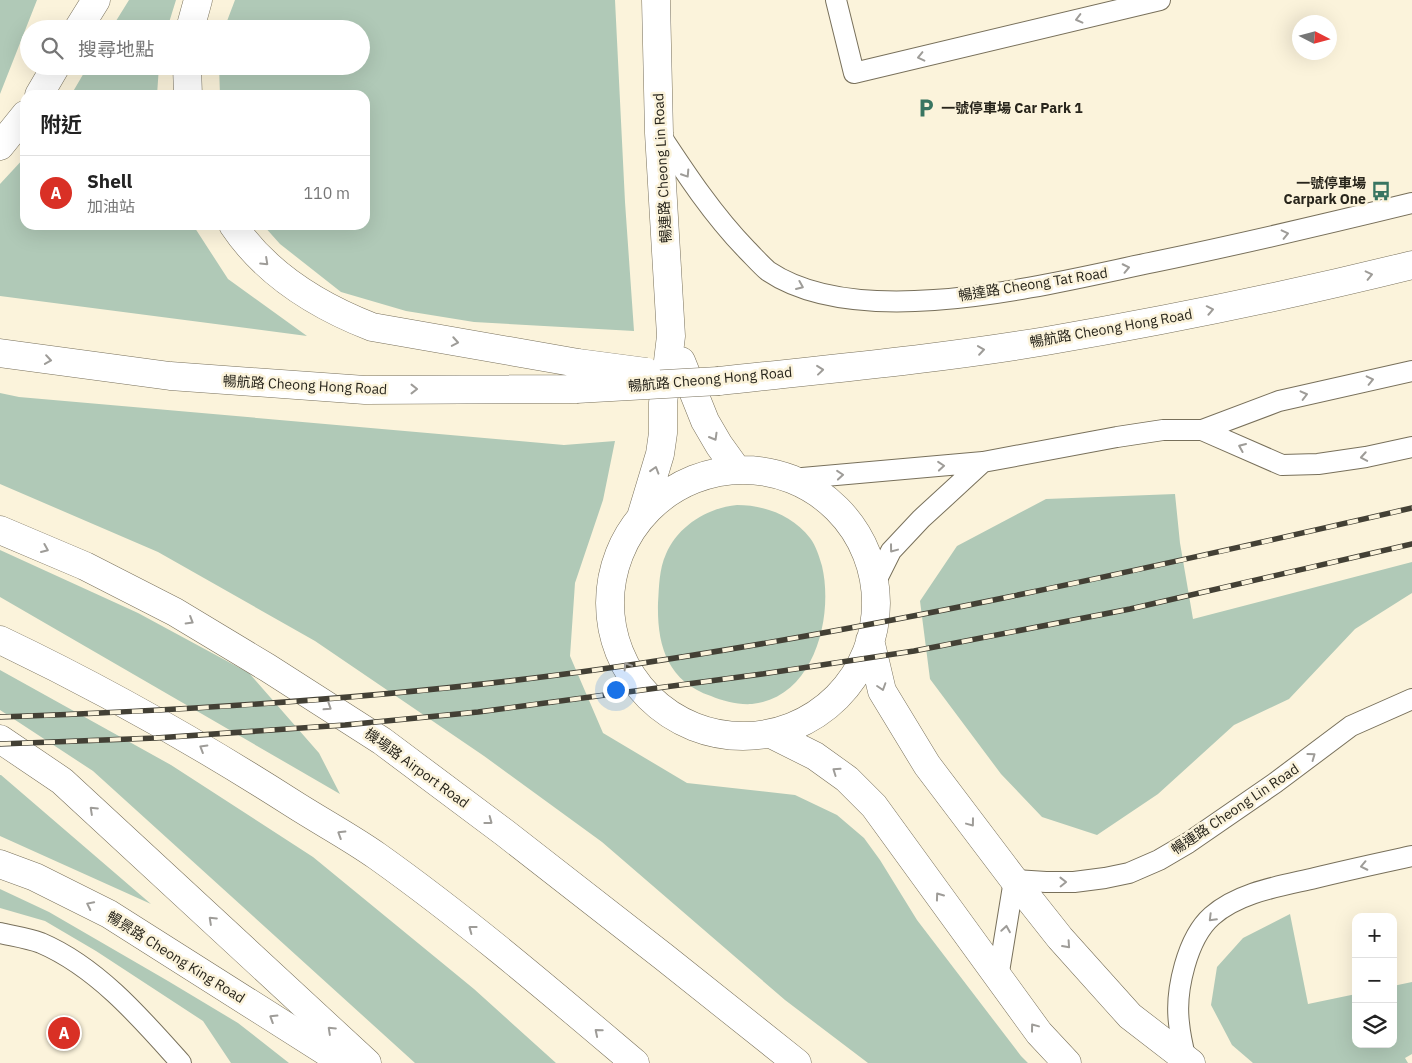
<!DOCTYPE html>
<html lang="zh-TW">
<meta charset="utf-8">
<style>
:root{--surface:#fff;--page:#f6f6f6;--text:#222;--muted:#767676;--line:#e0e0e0;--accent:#d93025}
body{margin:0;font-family:"IBM Plex Sans","Noto Sans TC",sans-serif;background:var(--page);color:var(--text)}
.controls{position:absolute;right:15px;bottom:15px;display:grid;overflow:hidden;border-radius:10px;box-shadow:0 5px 20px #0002}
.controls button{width:45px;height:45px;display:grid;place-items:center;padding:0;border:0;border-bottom:1px solid var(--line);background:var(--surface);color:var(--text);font:25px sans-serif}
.compass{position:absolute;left:1292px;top:15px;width:45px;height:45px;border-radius:50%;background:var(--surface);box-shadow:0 5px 20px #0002;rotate:96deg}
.you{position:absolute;left:615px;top:689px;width:18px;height:18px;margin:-12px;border:4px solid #fff;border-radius:50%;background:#1a73e8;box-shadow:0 0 0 8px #1a73e833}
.badge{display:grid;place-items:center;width:32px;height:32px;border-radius:50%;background:var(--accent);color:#fff;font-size:16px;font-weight:700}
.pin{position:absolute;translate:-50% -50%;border:2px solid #fff;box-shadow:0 1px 5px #0006}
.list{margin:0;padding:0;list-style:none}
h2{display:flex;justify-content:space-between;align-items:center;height:65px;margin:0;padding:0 20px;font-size:21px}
h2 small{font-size:16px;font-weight:400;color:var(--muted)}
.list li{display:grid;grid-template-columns:32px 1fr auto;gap:15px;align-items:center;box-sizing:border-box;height:75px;padding:0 20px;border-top:1px solid var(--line)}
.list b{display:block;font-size:19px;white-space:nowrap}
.list p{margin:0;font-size:16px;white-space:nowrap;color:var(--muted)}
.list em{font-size:16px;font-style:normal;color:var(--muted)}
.icon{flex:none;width:28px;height:28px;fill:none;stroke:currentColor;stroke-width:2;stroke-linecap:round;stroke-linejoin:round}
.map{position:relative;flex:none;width:1412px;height:1063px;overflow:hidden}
.search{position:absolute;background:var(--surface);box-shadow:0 5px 20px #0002;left:20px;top:20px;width:350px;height:55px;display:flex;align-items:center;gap:12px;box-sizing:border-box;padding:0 18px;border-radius:28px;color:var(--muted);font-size:19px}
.panel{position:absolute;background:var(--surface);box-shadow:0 5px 20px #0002;left:20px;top:90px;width:350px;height:140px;border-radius:15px}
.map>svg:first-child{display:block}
.green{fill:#b0c9b7}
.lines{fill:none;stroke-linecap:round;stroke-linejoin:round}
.service-casing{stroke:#78705b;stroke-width:22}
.tertiary-casing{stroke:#78705b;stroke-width:29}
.primary-casing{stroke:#78705b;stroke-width:29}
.service{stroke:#fff;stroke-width:20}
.tertiary{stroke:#fff;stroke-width:28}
.primary{stroke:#fff;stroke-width:28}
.rail-casing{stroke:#434035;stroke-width:5.5}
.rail{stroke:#fbf3db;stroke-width:4;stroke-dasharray:11;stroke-linecap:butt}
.tertiary-bridge-casing{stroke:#78705b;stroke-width:29;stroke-linecap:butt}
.tertiary-bridge{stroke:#fff;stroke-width:28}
.oneway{stroke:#9e9c98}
.labels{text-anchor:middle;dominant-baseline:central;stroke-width:5;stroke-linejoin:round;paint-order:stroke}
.poi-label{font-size:14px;font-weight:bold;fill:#27241b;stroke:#fbf3db;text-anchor:start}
.street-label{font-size:14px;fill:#27241b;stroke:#fbf3db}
</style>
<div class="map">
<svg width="1412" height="1063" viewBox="0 0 1412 1063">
<rect width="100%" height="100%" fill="#fbf3db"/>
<!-- green -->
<path class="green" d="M0 0H37L0 94Z
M129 0H176L167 29H111Z
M235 0H615L625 202 634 331 474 322 406 311 341 292 280 244 263 225H365V95H220L219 66H361V29H224Z
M88 66H159L157 95H71Z
M25 157V225H193L228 279 307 336 0 296V184Z
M0 393 19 397 564 445 615 441 603 500 575 583 570 656 603 733 687 783 795 795 837 815 864 838 880 860 917 920 1021 1056 1028 1063H868L785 1000 602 842 484 756 315 641 158 552 0 484Z
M1175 494 1180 543 1193 619 1412 562V593L1355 629 1289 699 1234 725 1158 794 1097 835 1042 817 1001 774 930 679 920 601 957 546 1046 499Z
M737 505C764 505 792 515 810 538 816 546 819 556 822 566 834 617 814 698 752 704 738 705 723 701 711 696 667 681 657 645 658 603 659 587 659 569 666 554 678 526 707 508 737 505Z
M0 550 138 613 249 673 319 753 340 794 0 597Z
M0 670 171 765 313 857 474 989 556 1063H415L93 771 0 710Z
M0 775H1L151 904 0 836Z
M0 889 49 912 168 981 238 1023 289 1063H231L203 1021 96 951 45 921 0 908Z
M1290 914 1308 1004 1356 994V1044H1393V986L1412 982V1054L1405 1058 1408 1063H1253L1232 1045 1211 1005 1217 967 1243 938Z"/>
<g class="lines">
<defs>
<path id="service" d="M836 0 854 73 1160 0
M659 133C686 174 713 215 747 250 754 257 761 265 768 271 861 334 1051 283 1154 262 1241 244 1326 224 1412 203
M1202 430 1282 465 1318 464 1366 457 1412 447
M791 479 983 462 1117 437 1163 430H1202L1279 401 1412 371
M874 585 891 551 921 519 983 462
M0 933C13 936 28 938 41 943 97 967 141 1018 181 1063
M998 978 1014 880 1046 882H1074L1105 878 1129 873 1159 860 1188 843 1275 783 1351 726 1412 699
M1182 1063 1186 1060C1183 1048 1180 1035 1179 1023 1175 991 1187 938 1212 916 1239 892 1281 886 1315 878 1347 870 1380 863 1412 856"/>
<path id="tertiary" d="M78 29 96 0
M190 29 198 0
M187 66 188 95
M39 95 56 66
M0 146 25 115
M233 225C266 274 318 306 372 327L578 363
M0 353 170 376 365 390 576 389
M681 361 705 421 719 445 737 470
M719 381C828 369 938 359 1046 341 1168 320 1291 295 1412 265
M610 603a133 133 0 1 1 266 0a133 133 0 1 1-266 0Z
M641 517 660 454 663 433V403L671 336 659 133 656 0
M870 640 882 691 927 765 1014 880 1060 938 1130 1016 1191 1063
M771 734 815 756 847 779 874 806 1039 1033 1067 1063
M0 864 35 877 109 914 344 1063"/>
<path id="primary" d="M0 530 85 566 175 612 268 668 382 741 505 833 664 957 797 1063
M0 640C101 688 198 743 292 803 320 821 350 837 377 856 467 920 551 992 635 1063
M0 739 62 781 367 1063"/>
</defs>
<!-- service casing -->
<use href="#service" class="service-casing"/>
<!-- tertiary casing -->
<use href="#tertiary" class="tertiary-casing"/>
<!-- primary casing -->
<use href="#primary" class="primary-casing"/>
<!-- service -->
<use href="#service" class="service"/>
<!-- tertiary -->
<use href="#tertiary" class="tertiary"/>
<!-- primary -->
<use href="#primary" class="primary"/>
<defs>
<path id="rail" d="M0 717C203 710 407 697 609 668 879 629 1146 569 1412 508
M0 744 156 738 345 725 478 712 762 674 914 651 1130 609 1412 544"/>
</defs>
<!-- rail casing -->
<use href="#rail" class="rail-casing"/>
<!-- rail -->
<use href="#rail" class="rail"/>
<defs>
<path id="tertiary-bridge" d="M578 363 646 372
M576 389 719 381"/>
</defs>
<!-- tertiary-bridge casing -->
<use href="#tertiary-bridge" class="tertiary-bridge-casing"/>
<!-- tertiary-bridge -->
<use href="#tertiary-bridge" class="tertiary-bridge"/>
</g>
<!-- one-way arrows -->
<defs><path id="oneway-chevron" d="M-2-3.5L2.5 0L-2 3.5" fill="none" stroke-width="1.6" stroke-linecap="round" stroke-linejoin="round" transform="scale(1.25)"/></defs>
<g class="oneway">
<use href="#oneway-chevron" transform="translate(1079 19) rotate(166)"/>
<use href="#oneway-chevron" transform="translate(921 57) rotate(167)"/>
<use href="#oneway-chevron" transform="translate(686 174) rotate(57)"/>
<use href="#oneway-chevron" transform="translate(1285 234) rotate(-13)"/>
<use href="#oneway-chevron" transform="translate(265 262) rotate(43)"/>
<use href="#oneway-chevron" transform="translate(1126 268) rotate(-12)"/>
<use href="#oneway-chevron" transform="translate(1369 275) rotate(-13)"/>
<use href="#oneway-chevron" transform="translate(800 286) rotate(23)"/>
<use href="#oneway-chevron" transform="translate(1210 310) rotate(-11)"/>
<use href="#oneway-chevron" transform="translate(455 342) rotate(10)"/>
<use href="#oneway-chevron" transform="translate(981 350) rotate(-8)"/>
<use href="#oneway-chevron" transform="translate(48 360) rotate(8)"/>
<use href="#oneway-chevron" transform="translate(820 370) rotate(-6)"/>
<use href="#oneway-chevron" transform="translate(1370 380) rotate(-13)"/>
<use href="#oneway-chevron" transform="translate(414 389)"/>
<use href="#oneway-chevron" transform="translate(1304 395) rotate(-14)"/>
<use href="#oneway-chevron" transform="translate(714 437) rotate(60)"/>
<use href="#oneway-chevron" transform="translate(1242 447) rotate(-157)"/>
<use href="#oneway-chevron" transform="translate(1364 457) rotate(170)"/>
<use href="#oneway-chevron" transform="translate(941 466) rotate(-5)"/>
<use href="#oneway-chevron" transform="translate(655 470) rotate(-73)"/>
<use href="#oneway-chevron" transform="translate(840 475) rotate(-5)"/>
<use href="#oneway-chevron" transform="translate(45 549) rotate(23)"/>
<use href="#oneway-chevron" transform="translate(893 549) rotate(127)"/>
<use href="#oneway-chevron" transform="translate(190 621) rotate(31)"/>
<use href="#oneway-chevron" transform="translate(627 666) rotate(-122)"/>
<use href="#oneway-chevron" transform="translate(882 687) rotate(72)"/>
<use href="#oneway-chevron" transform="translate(328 707) rotate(33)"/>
<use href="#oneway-chevron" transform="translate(203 748) rotate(-149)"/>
<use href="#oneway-chevron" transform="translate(1312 756) rotate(-36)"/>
<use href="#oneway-chevron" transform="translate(836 771) rotate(-145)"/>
<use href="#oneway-chevron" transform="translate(93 810) rotate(-137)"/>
<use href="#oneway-chevron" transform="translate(489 821) rotate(37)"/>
<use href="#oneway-chevron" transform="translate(971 823) rotate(53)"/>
<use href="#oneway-chevron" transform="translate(341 834) rotate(-148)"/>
<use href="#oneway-chevron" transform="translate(1364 866) rotate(168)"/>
<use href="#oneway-chevron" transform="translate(1063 882) rotate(-1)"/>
<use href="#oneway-chevron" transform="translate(939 896) rotate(-126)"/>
<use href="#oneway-chevron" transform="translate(90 905) rotate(-154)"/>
<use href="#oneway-chevron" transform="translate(1212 918) rotate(135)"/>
<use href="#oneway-chevron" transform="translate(212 920) rotate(-137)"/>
<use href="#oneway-chevron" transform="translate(472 929) rotate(-143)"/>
<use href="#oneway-chevron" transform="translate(1006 929) rotate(-81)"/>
<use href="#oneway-chevron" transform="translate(1067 945) rotate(48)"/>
<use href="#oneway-chevron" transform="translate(273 1018) rotate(-148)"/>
<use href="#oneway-chevron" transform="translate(1034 1027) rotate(-127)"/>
<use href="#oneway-chevron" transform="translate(331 1030) rotate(-137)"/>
<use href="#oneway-chevron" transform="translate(598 1032) rotate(-140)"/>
</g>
<!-- icons -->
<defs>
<symbol id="parking-bare" viewBox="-9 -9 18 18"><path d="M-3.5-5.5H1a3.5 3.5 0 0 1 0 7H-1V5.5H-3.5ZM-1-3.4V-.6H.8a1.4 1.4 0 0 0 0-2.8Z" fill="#387561" stroke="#fbf3db" stroke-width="2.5" paint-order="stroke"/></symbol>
<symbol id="bus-bare" viewBox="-9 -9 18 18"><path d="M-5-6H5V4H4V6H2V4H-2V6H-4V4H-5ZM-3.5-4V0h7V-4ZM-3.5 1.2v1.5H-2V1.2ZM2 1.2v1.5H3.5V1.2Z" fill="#387561" stroke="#fbf3db" stroke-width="2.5" paint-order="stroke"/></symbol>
</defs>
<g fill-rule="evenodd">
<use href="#parking-bare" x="912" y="94" width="28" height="28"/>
<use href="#bus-bare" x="1367" y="177" width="28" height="28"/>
</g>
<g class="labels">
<!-- poi labels -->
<g class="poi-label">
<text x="941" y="108">一號停車場 Car Park 1</text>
<text x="1366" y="183" text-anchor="end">一號停車場<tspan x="1366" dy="16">Carpark One</tspan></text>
</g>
<!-- street labels -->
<g class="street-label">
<text transform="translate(662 168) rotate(-93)">暢連路 Cheong Lin Road</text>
<text transform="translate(1033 284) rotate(-9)">暢達路 Cheong Tat Road</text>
<text transform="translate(1111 328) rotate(-10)">暢航路 Cheong Hong Road</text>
<text transform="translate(710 379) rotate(-5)">暢航路 Cheong Hong Road</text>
<text transform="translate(305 385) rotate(3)">暢航路 Cheong Hong Road</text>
<text transform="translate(417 768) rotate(36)">機場路 Airport Road</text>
<text transform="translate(1235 809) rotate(-34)">暢連路 Cheong Lin Road</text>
<text transform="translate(176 957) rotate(32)">暢景路 Cheong King Road</text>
</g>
</g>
</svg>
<div class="controls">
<button>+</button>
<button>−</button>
<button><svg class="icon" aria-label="layers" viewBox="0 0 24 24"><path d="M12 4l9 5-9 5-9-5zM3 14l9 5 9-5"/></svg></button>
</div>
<svg class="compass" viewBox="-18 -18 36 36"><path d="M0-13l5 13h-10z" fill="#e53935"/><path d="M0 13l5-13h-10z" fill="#767676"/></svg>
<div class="you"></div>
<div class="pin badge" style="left:64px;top:1033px">A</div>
<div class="search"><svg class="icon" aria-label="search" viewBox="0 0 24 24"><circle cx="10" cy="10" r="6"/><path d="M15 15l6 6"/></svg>搜尋地點</div>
<section class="panel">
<h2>附近<small></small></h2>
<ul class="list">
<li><span class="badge">A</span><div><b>Shell</b><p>加油站</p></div><em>110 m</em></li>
</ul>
</section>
</div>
